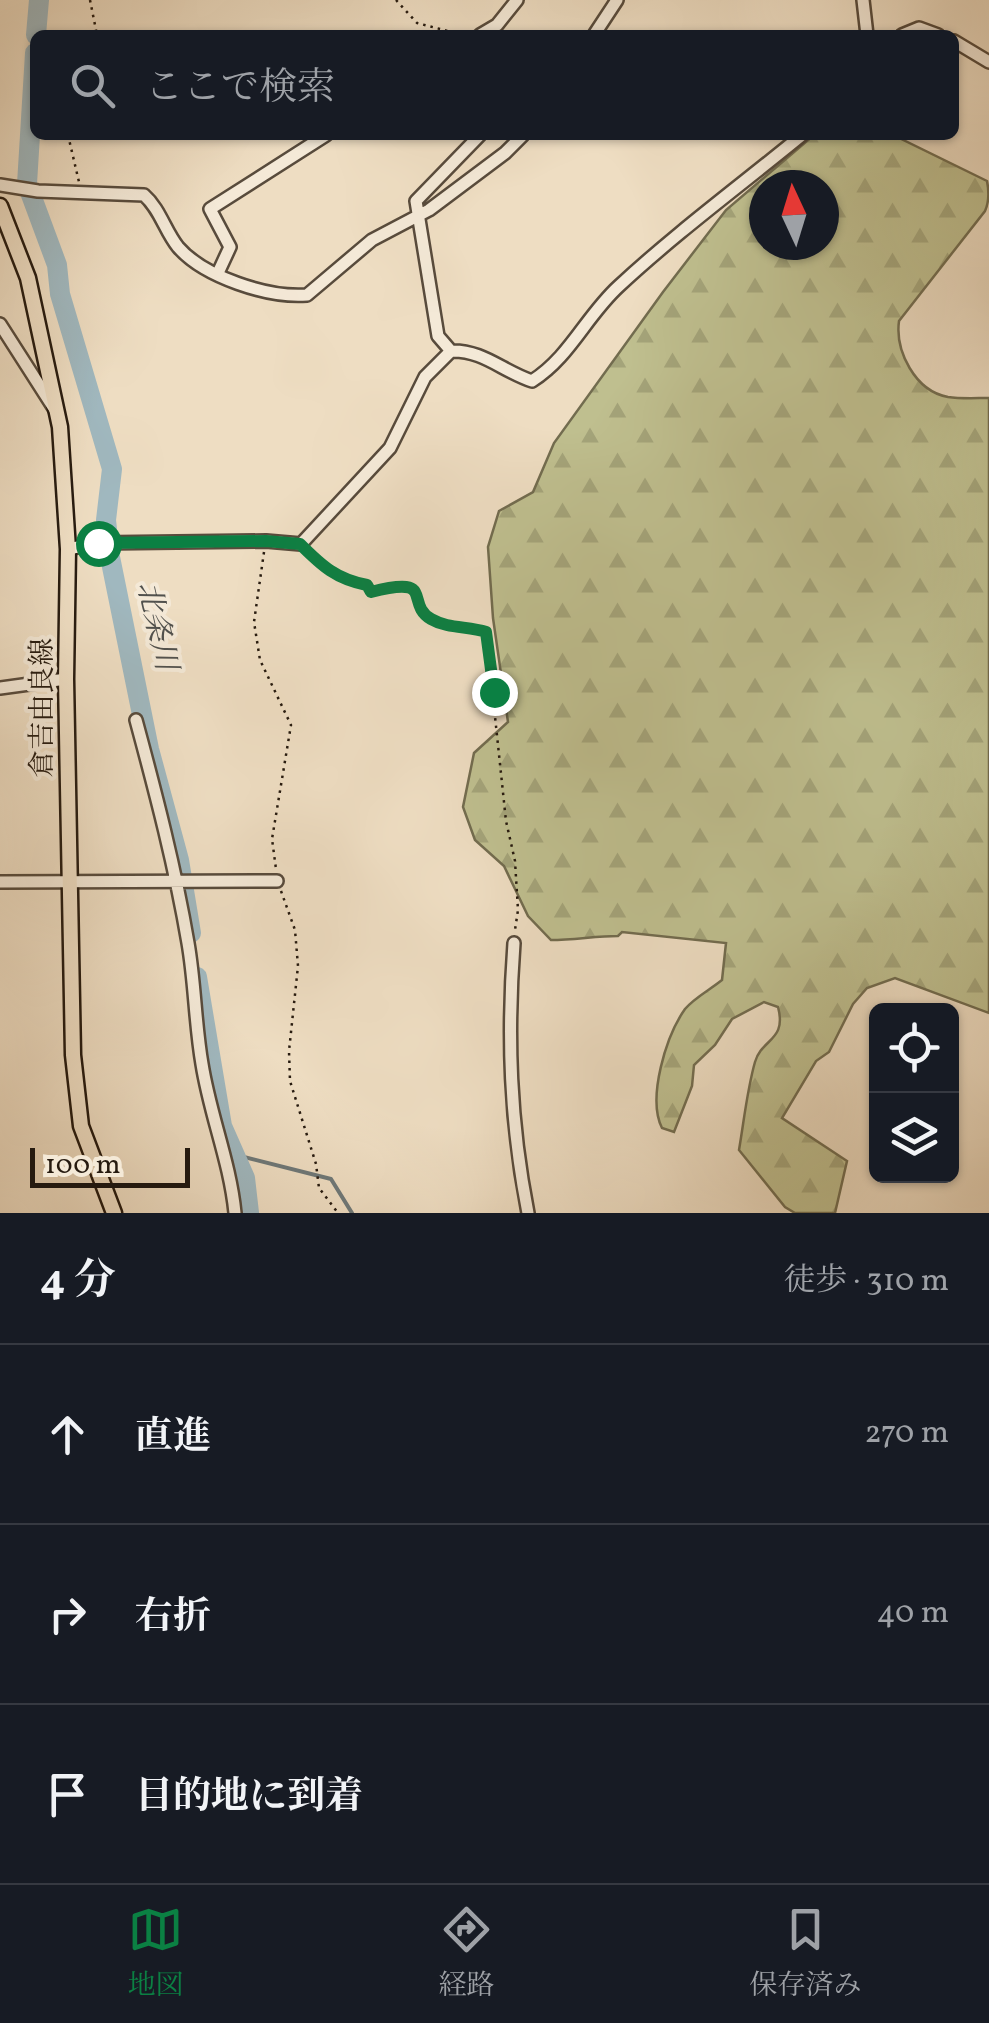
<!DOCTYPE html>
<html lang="ja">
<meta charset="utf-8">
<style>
:root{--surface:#171b24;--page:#20242c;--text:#f1f3f6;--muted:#9ea1a6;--line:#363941;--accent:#0b8043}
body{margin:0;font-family:Vollkorn,"Noto Serif JP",serif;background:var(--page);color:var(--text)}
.controls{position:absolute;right:30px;bottom:30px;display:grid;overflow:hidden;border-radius:15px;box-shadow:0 2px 8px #0004}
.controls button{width:90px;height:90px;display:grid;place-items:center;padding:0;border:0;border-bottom:2px solid var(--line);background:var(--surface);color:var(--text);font:50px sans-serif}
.compass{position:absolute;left:749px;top:170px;width:90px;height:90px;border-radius:50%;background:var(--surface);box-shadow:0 2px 8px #0004;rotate:356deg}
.scale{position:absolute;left:30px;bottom:25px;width:160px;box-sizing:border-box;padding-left:10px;border:5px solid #261a0f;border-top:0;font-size:28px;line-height:35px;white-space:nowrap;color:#261a0f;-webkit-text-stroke:8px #f4e9d7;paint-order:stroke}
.stop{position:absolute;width:30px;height:30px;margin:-22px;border:8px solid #0b8043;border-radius:50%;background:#fff}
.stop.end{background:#0b8043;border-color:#fff;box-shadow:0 2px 10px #0008}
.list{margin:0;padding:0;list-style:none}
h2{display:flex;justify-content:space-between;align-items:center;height:130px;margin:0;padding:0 40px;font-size:42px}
h2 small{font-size:32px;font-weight:400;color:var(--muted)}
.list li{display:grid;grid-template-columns:65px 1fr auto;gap:30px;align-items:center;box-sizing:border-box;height:180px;padding:0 40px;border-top:2px solid var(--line)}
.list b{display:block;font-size:38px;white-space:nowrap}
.list em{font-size:32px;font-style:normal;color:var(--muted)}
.icon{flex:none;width:55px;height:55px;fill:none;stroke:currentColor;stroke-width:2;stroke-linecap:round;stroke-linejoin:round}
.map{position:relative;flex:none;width:989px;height:1213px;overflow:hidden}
.search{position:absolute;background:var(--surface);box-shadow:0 2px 8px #0004;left:30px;right:30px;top:30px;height:110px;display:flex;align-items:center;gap:25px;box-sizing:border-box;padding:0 35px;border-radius:15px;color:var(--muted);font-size:38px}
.sheet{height:670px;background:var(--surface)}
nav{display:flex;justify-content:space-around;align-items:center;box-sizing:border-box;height:140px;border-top:2px solid var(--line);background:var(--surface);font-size:28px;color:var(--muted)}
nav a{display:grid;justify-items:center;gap:5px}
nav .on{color:var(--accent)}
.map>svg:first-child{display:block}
.forest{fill:url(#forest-firs);stroke:#726c4f;stroke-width:2.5;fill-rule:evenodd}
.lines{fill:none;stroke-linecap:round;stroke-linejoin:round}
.stream{stroke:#6f7979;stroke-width:4}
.river{stroke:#a0b8bf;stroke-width:20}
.minor-casing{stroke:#584b3c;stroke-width:16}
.major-casing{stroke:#261a0f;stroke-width:19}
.path{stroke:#261a0f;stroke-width:2.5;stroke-dasharray:2.5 5;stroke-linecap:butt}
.minor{stroke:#f4e9d7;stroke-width:11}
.major{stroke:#eeddc2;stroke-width:14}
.route{stroke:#0b8043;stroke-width:12}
.labels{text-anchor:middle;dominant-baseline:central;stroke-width:8;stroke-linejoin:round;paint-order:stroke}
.street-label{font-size:28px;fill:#261a0f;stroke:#f4e9d7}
.water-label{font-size:30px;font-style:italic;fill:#51514d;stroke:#f4e9d7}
</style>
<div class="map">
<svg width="989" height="1213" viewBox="0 0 989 1213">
<defs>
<pattern id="forest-firs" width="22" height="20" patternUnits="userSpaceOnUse" patternTransform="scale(2.5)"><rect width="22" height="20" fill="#bfbf8f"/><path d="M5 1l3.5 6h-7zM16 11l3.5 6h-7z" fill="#a4a47a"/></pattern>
</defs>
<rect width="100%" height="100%" fill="#eeddc2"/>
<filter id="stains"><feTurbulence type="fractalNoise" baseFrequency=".002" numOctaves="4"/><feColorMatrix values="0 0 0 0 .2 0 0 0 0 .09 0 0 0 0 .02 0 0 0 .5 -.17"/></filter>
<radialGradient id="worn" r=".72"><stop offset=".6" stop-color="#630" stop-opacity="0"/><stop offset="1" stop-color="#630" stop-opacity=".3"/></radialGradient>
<!-- forest -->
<path class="forest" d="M814 135H893L987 181C989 191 989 202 985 211L899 321C895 351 915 391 948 397 961 399 976 398 989 398V1013L895 978 867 988 853 1004 829 1052 816 1061 782 1118 847 1161 835 1213H795L785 1207 739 1150C744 1121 747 1090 755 1062 762 1038 787 1041 778 1007L764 1002 732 1019 715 1045 694 1065 692 1086 674 1132 662 1128C647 1098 666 1036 685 1009 694 998 711 989 722 980L726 943 622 932 618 936C596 936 574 940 551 940L528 916 504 866 475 840 463 807 474 753 508 722 493 618 488 547 499 511 533 492 554 443 663 292 726 210ZM824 185V245H764V185Z"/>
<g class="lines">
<!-- stream -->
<path class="stream" d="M232 1154 331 1179 352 1213"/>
<!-- river -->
<path class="river" d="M36 35 39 0
M35 53 27 184 57 265 60 294 112 469 106 520 110 557 149 749 179 860 191 933
M197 977 222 1126 245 1178 249 1213"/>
<defs>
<path id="minor" d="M863 0 867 35
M480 35 497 25 517 0
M594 35 617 0
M902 35 919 28 938 35
M954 41 989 62
M0 185 38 191 144 195C160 209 165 231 178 247 204 277 268 298 307 295L372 240 429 210 505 153 523 135
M218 273 230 247 210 209 326 135
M0 324 57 413
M451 351 438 336 416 201 480 135
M68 549 98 543 266 541 301 544 390 448 425 377 451 351C483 350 502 371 532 381 570 357 586 316 619 286 676 233 741 185 802 135
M0 688 66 679
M136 720C156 794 175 867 188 943 195 983 195 1024 202 1064 210 1115 230 1162 235 1213
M0 882 277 881
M514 943C507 1036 510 1122 528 1213"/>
<path id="major" d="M0 206 28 278 60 427 68 549 66 679 73 1055 81 1126 114 1213"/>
</defs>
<!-- minor casing -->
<use href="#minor" class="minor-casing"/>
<!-- major casing -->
<use href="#major" class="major-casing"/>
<!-- path -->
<path class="path" d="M90 0 97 35
M396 0 417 23 463 35
M68 135 79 182
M264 552 254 622 260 660 291 725 272 839 276 869
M308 552C327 572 341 580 367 585L371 593C437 575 404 603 432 619 448 628 469 627 486 631L506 821 515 861 518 910 515 930
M281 891 295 930 298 966 289 1051 290 1081 316 1164 319 1188 338 1213"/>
<!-- minor -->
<use href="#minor" class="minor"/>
<!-- major -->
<use href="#major" class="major"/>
</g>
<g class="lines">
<!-- route -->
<path class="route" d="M98 543 266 541 300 544C322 566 336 579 367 585L371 592C437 575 404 603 431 619 448 629 469 626 486 632L494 692"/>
</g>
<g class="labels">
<!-- street labels -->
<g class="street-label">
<text transform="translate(43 708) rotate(-90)">倉吉由良線</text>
</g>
<!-- water labels -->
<g class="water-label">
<text transform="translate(156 626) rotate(77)">北条川</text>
</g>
</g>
<rect width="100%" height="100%" filter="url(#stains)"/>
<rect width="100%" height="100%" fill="url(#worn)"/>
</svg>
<div class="controls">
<button><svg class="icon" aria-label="locate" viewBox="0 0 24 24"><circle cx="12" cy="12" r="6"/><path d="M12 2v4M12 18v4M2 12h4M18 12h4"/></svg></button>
<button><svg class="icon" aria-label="layers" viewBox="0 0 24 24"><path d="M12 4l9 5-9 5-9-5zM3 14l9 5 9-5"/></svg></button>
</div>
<svg class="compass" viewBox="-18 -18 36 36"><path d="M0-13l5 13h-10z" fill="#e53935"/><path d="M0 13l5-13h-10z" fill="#9ea1a6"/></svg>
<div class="scale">100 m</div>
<div class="stop" style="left:98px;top:543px"></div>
<div class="stop end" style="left:494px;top:692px"></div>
<div class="search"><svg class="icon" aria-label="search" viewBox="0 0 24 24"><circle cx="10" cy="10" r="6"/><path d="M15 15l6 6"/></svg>ここで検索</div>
</div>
<section class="sheet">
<h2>4 分<small>徒歩 · 310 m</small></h2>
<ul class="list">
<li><svg class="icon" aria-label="ahead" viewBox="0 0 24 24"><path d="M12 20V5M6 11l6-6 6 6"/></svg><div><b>直進</b></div><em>270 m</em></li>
<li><svg class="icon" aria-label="right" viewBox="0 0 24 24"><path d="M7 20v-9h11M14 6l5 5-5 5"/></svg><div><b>右折</b></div><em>40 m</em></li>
<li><svg class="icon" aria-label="arrive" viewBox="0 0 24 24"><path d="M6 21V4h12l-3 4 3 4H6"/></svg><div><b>目的地に到着</b></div></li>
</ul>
</section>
<nav>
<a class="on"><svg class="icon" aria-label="map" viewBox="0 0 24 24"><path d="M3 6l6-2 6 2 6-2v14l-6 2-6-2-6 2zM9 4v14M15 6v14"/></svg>地図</a>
<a><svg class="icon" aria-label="directions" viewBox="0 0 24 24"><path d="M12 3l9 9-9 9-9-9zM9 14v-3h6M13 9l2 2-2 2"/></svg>経路</a>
<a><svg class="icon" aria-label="saved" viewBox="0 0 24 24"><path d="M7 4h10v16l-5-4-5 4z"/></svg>保存済み</a>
</nav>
